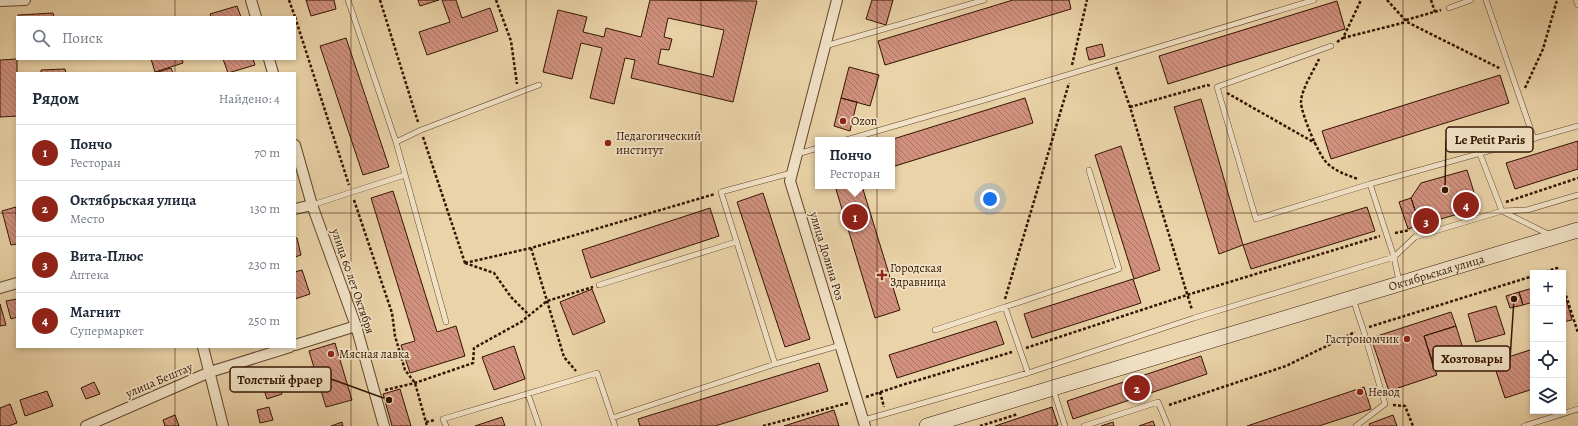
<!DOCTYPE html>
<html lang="ru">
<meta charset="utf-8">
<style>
:root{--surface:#fff;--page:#f6f6f7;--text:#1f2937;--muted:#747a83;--line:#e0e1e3;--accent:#8f2418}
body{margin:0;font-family:Alegreya,serif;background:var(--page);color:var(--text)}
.controls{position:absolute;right:12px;bottom:12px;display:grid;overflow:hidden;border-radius:0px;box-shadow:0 2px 6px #0003}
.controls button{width:36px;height:36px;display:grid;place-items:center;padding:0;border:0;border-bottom:1px solid var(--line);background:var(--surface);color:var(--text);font:20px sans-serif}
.you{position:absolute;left:990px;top:199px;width:14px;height:14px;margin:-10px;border:3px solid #fff;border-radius:50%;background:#1a73e8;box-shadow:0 0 0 6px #1a73e833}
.badge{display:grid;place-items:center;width:26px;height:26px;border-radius:50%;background:var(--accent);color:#fff;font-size:13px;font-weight:700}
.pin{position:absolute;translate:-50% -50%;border:2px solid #fff;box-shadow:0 1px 4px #0006}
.popup{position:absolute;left:815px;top:137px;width:80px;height:52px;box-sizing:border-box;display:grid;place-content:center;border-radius:0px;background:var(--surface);filter:drop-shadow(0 1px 3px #0005);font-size:13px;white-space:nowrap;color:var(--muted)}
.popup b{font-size:15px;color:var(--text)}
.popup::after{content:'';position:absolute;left:50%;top:100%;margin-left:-8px;border:8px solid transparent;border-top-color:var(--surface)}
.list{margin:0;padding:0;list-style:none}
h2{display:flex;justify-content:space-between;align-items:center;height:52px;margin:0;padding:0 16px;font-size:17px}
h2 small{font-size:13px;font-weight:400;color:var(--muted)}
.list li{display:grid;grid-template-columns:26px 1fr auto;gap:12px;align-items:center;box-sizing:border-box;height:56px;padding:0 16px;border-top:1px solid var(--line)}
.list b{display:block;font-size:15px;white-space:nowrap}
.list p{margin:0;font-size:13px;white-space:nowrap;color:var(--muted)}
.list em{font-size:13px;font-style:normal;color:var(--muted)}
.icon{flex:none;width:22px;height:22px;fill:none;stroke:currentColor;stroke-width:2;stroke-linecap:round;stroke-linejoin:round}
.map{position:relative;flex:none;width:1578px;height:426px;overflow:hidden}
.search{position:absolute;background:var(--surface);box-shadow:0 2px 6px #0003;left:16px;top:16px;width:280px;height:44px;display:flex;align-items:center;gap:10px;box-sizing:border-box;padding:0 14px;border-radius:0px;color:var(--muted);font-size:15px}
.panel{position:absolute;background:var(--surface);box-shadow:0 2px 6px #0003;left:16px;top:72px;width:280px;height:276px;border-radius:0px}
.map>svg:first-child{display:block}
.building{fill:url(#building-back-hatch);stroke:#341402;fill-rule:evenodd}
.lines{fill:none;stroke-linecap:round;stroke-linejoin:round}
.service-casing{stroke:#62442c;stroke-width:6}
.minor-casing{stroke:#62442c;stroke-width:12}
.secondary-casing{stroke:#341402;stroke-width:16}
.path{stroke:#341402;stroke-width:2.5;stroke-dasharray:3 2;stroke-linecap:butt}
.service{stroke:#f1e2c6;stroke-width:5}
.minor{stroke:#f1e2c6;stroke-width:10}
.secondary{stroke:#f1e2c6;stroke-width:15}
.grid{fill:none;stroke:#341402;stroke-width:1;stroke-opacity:0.55}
.poi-dot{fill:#8f2418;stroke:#f1e2c6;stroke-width:1.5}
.labels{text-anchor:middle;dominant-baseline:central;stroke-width:3.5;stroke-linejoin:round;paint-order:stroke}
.poi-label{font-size:12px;fill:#341402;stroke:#f1e2c6;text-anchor:start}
.street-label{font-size:12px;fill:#341402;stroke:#f1e2c6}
.leader{fill:none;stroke:#341402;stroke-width:1.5}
.callout-dot{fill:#341402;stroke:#f1e2c6;stroke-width:1.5}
.callout{fill:#f1e2c6;stroke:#341402;stroke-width:1.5}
.callout-label{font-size:13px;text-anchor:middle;font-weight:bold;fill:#341402}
</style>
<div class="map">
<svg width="1578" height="426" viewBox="0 0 1578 426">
<defs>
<pattern id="building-back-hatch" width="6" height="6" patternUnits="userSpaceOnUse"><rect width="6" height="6" fill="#d1917e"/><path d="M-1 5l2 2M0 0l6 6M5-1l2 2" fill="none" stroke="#aa7565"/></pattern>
</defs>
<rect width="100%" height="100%" fill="#ead3a8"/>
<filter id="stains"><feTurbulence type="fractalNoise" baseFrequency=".005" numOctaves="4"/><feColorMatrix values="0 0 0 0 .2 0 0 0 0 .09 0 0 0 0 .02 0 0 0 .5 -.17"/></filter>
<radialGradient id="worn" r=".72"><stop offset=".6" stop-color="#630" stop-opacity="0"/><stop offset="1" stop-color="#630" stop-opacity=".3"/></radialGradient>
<!-- building -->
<path class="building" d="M306 0H334L336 9 311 16Z
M418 0H439L420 6Z
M442 0H456L462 18 490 8 498 31 427 55 419 32 450 22Z
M650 0 757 1 733 102 631 78 635 60 625 58 614 104 590 98 602 48 581 43 572 79 543 72 558 10 587 17 583 32 604 37 606 28 641 37ZM668 18 724 30 713 77 658 64 661 49 669 50 672 39 664 37Z
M872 0H893L886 25 866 19Z
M1013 0H1069L1071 9 885 65 878 41Z
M1337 1 1345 29 1168 84 1159 56Z
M237 6 241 17H211L210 14Z
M53 13 54 17H18V15Z
M346 38 389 167 363 175 320 46Z
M1102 44 1105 56 1089 60 1086 48Z
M17 59V116L0 117V60Z
M151 59H182L183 63 155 72Z
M223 59H253L255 65 228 73Z
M849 67 879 75 870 106 841 98Z
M171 68 173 73H155Z
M65 69 66 73H41V70Z
M1500 75 1509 103 1331 159 1322 131Z
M841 98 857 102 850 131 834 126Z
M1025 98 1033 123 892 167V140H890Z
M1201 99 1243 245 1219 254 1174 107Z
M1578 141V169L1515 189 1506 163Z
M1121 146 1160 270 1134 279 1095 155Z
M1467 170 1479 208 1420 225 1411 198 1421 183Z
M835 186H862L900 310 875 318Z
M393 191 437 332 456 326 465 356 410 373 401 345 415 341 371 198Z
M763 193 810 339 785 347 737 202Z
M1411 198 1420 225 1408 229 1399 202Z
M16 207 17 244 11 245 2 211Z
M1367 207 1375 231 1251 269 1243 245Z
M710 208 719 236 591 278 582 250Z
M295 238H297L301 255 295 257Z
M302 270 310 294 295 299V272Z
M1133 279 1141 303 1032 338 1024 314Z
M1533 288V302L1523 305 1519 292Z
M1563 288 1572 320 1563 322Z
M592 289 605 322 573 335 560 302Z
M1519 292 1523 305 1510 308 1506 296Z
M17 299V317L11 319 6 301Z
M0 304 6 325 0 326Z
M1496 306 1505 334 1476 342 1468 314Z
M1451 312 1456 326 1424 336 1437 375 1389 391 1371 338Z
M996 321 1004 344 897 378 889 355Z
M1456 326 1466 358 1434 369 1424 336Z
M335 343 352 400 326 407 309 351Z
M514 346 525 379 494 390 482 357Z
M1533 349V389L1505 398 1493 362Z
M1201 356 1207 374 1073 419 1067 401Z
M819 363 828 391 715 426H640L638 419Z
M274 372 282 394 267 399 260 377Z
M94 382 100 394 86 399 81 388Z
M1364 387 1371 409 1319 426H1247Z
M400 389 411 426H392L383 394Z
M47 391 53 406 25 416 20 400Z
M10 404 17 423 8 426H0V408Z
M269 407 273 420 260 423 257 410Z
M1052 407 1058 425 1054 426H995Z
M834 410 839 426H784Z
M175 415 179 426H165L163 420Z
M1393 415 1397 426H1370L1369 424Z
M502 417 505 426H475Z
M1153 421 1155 426H1139Z
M342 422 343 426H331Z
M1113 422 1114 426H1101Z"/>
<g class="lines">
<defs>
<path id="service" d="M348 0 396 142
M1486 0 1534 139
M1576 0 1578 5
M1449 8 1471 0
M825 46 984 0
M1331 46 1217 87 1256 219 1370 184 1578 126
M846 140 991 98 1314 0
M797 154 818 148
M1480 154 1502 211 1550 235
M1370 184 1394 257 1399 281
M312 205 405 175
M599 285 736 242
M1353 299 1363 329 1385 404 1356 426
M1005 307 1119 269 1089 170
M446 322 396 142 421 130 539 85
M935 330 1005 307 1028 373
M775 364 721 192 791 173
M1053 389 1065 426
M528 394 539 426
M612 418 775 364 841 345
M864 420 1028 373 1194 318 1394 257 1415 237 1502 211 1527 210 1578 195
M446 426 443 419 597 373 615 426
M1084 426 1158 402 1168 426
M1524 426 1578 409"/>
<path id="minor" d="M251 0 256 17
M837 0 790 181 865 426
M0 1 25 0
M269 59 273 73
M295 145 312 205 356 326 384 426
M295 209 312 205
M0 288 17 283
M295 345 356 326
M203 347 223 426
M86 426 210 372 290 347"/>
<g id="secondary">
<path id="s1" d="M927 426 1578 230"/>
</g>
</defs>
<!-- service casing -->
<use href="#service" class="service-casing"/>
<!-- minor casing -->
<use href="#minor" class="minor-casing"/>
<!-- secondary casing -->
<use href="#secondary" class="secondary-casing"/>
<!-- path -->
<path class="path" d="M289 0 295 17
M380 0 418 122
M496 0 511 41 517 84
M1387 0 1407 22 1501 69
M1431 0 1435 12
M295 17 349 185
M1406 20 1441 10
M1343 38 1406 22
M1337 42 1343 38 1361 0
M1319 59C1314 70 1301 90 1301 102 1301 113 1319 157 1328 164 1337 172 1347 175 1358 179
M1072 65 1087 0
M1116 67 1130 107 1192 310
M1525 88 1543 49 1557 0
M1227 93 1315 143
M1130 107 1208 85 1210 86
M423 137 465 263
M354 200 392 313 395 336 405 370 415 383 427 426
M1506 202 1578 178
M1395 233 1410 230
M531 248 564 357 576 371
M465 263 531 248 715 194
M465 263 494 273 511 297 529 315
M1541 273 1557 268 1559 273
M1563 286 1578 333
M1005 299 1069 83
M1369 327 1533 276
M1026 348 1187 295 1380 236
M385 390 415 383 473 363 474 348 521 322 547 301 593 287
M880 392 884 407
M866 397 902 385 1012 352
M1169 405 1286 366 1355 332
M1393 405 1405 406 1413 426
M426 422 435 420
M763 426 848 403
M980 426 1018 414"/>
<!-- service -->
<use href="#service" class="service"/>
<!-- minor -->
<use href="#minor" class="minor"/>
<!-- secondary -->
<use href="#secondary" class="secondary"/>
</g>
<!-- grid -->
<path class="grid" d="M175 0V17M351 0V426M526 0V426M701 0V426M877 0V426M1052 0V426M1227 0V426M1403 0V426M175 59V73M0 213H17M295 213H1578M175 347V426"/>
<!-- markers -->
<g class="poi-dot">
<circle cx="843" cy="121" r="4"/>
<circle cx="608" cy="143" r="4"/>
<path d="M880 269h4v4h4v4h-4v4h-4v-4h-4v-4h4z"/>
<circle cx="1407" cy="339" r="4"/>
<circle cx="331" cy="354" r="4"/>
<circle cx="1360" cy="392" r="4"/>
</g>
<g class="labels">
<!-- poi labels -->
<g class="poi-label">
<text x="851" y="121">Ozon</text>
<text x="616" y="136">Педагогический<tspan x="616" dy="14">институт</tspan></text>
<text x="890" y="268">Городская<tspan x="890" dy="14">Здравница</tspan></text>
<text x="1399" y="339" text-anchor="end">Гастрономчик</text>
<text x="339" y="354">Мясная лавка</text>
<text x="1368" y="392">Невод</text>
</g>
<!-- street labels -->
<g class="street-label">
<text transform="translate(827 256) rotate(73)">улица Долина Роз</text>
<text stroke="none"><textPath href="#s1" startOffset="532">Октябрьская улица</textPath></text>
<text transform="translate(353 281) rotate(71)">улица 60 лет Октября</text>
<text transform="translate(159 380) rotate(-23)">улица Бештау</text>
</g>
</g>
<!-- callouts -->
<path class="leader" d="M1445 190L1446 140M1514 299L1510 359M389 400L331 379"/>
<g class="callout-dot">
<circle cx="1445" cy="190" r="4"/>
<circle cx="1514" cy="299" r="4"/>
<circle cx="389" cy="400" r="4"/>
</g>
<g class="callout">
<rect x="1446" y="127" width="87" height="25" rx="4"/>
<rect x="1433" y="346" width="77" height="25" rx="4"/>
<rect x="230" y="367" width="101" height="25" rx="4"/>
</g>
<g class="callout-label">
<text x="1490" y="144">Le Petit Paris</text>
<text x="1472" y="363">Хозтовары</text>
<text x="280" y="384">Толстый фраер</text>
</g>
<rect width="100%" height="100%" filter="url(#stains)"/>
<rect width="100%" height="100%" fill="url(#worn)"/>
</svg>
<div class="controls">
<button>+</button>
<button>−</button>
<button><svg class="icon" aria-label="locate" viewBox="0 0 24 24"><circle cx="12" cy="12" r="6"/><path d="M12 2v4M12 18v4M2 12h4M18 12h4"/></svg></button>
<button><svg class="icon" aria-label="layers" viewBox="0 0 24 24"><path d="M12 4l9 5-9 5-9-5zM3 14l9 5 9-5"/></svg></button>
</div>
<div class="you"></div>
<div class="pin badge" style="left:855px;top:217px">1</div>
<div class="popup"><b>Пончо</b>Ресторан</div>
<div class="pin badge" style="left:1137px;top:388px">2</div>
<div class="pin badge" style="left:1426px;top:221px">3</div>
<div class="pin badge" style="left:1466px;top:205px">4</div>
<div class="search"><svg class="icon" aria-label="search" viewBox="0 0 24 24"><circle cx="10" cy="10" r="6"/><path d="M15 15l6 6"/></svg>Поиск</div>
<section class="panel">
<h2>Рядом<small>Найдено: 4</small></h2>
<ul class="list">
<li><span class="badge">1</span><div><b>Пончо</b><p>Ресторан</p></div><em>70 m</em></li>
<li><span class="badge">2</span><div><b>Октябрьская улица</b><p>Место</p></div><em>130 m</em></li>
<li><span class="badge">3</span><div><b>Вита-Плюс</b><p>Аптека</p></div><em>230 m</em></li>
<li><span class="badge">4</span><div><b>Магнит</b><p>Супермаркет</p></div><em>250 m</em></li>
</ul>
</section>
</div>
